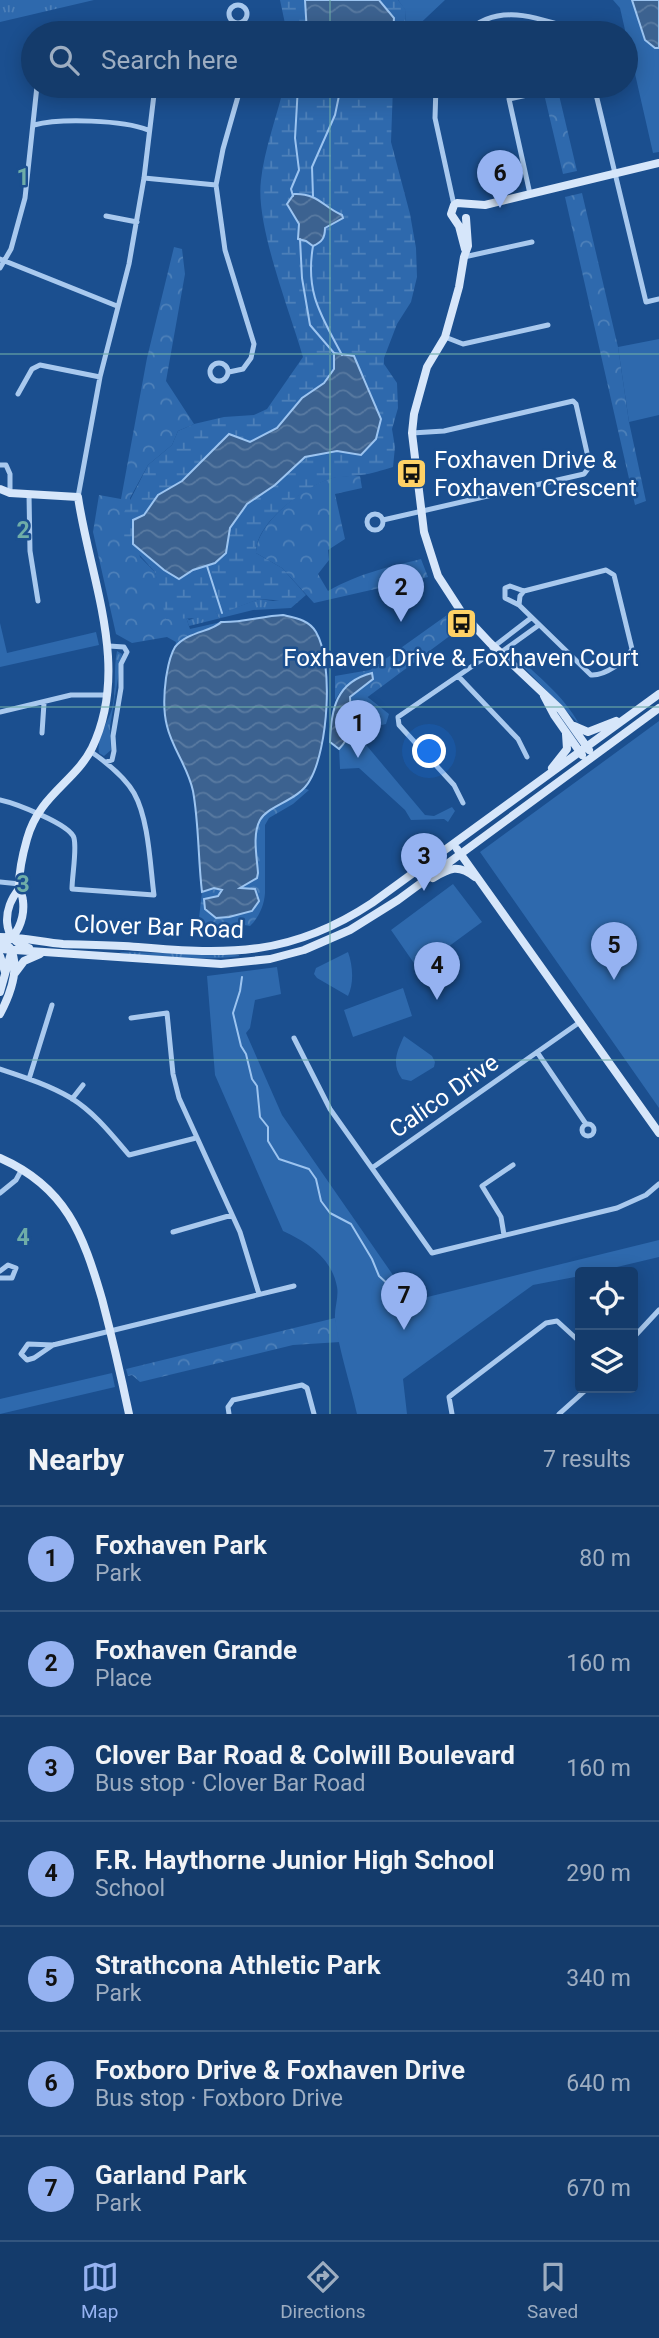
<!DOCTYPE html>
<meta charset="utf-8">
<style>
:root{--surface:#143b6b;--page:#1d4271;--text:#f1f3f6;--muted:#9dadc1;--line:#33557e;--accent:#95b2f1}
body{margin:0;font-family:Roboto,sans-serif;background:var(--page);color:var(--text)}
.controls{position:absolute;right:21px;bottom:21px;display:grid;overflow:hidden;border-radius:7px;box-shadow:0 4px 18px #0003}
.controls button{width:63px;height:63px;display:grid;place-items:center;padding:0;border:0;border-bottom:2px solid var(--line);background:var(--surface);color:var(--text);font:35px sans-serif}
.you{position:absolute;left:430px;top:752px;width:24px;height:24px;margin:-18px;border:5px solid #fff;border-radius:50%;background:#1a73e8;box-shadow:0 0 0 10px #1a73e833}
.badge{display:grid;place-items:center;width:46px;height:46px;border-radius:50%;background:var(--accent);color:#111;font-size:23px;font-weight:700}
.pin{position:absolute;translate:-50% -58px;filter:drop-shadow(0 2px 4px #0008)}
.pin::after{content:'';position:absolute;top:37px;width:24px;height:21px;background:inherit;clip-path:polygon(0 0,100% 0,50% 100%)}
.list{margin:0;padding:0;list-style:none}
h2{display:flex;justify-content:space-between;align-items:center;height:91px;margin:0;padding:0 28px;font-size:30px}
h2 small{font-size:23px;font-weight:400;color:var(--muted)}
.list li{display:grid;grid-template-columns:46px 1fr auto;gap:21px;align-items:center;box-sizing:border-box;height:105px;padding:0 28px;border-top:2px solid var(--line)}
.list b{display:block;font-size:26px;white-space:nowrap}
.list p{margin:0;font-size:23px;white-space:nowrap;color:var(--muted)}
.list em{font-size:23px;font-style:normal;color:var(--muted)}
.icon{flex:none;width:38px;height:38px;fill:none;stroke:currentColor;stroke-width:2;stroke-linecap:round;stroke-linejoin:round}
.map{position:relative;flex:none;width:659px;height:1414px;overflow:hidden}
.search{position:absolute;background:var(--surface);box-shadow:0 4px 18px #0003;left:21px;right:21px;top:21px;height:77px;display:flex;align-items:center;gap:18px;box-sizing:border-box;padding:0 24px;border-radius:38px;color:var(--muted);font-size:26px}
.sheet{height:826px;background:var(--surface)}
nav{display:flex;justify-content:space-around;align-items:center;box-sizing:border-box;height:98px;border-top:2px solid var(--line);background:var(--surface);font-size:19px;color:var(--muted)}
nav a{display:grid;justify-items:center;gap:4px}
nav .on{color:var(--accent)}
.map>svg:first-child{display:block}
.grass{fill:url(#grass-tufts)}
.forest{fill:url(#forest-crowns)}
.wetland{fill:url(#wetland-marsh);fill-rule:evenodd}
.green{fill:#2e69ad}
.water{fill:url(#water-waves);stroke:#9cc4f0;stroke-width:2}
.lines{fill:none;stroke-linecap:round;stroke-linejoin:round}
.stream{stroke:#9cc4f0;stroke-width:2}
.street{stroke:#a9c9ee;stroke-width:5}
.secondary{stroke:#d6e6fa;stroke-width:8}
.grid{fill:none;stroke:#6fada8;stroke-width:2;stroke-opacity:0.55}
.labels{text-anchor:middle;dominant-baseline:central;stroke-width:5;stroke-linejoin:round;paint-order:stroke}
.poi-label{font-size:24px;fill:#fff;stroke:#1b4f8f;text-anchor:start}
.street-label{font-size:24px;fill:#fff;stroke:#1b4f8f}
.grid-label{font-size:23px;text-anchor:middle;font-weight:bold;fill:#6fada8;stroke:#1b4f8f;stroke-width:5;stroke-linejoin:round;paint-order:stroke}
</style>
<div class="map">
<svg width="659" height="1414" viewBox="0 0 659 1414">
<defs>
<pattern id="grass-tufts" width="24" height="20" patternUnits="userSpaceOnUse" patternTransform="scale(1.75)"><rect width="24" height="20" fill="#2e69ad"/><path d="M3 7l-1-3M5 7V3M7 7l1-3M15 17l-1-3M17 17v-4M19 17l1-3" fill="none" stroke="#4d80b9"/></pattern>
<pattern id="forest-crowns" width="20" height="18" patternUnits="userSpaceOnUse" patternTransform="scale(1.75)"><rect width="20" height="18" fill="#2e69ad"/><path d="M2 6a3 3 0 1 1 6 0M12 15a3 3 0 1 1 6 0" fill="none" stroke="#4d80b9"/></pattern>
<pattern id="wetland-marsh" width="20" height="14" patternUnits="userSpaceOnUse" patternTransform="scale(1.75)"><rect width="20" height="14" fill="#2e69ad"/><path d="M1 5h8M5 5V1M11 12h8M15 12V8" fill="none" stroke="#4d80b9"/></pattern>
<pattern id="water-waves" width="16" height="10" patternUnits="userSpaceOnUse" patternTransform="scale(1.75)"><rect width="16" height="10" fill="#3c6290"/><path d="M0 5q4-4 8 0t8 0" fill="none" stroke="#597aa1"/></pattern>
</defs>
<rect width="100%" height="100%" fill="#1b4f8f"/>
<!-- grass -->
<path class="grass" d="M0 0H94L0 22Z
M299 587 306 595 291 608 253 610 189 626 186 617 189 620 215 610 219 618 225 617 224 612 259 599 273 601 299 597Z
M117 651 122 654 110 727 111 750 104 756 99 753C96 739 108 722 112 709 117 690 113 669 117 651Z
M511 654H514C537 675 564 696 579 724Z
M119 952 239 955V956C220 960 134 959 119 952Z"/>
<!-- forest -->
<path class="forest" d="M559 95 577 171 563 174 545 98Z
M582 193 618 347 629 422 646 501 635 505 565 197Z
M174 247 182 249 185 274 166 381 194 424 178 431 172 445 148 465 130 498 140 557 155 572 161 591 186 617 190 629 221 622 216 627 192 634 175 648 176 642 167 637 132 643 116 634 93 532 99 495 121 499 147 358Z
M360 476 362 488 335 494 345 539 328 550 329 560 318 574 328 591C360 573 385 568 421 559L428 577 314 603 282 568 256 553C255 524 305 485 332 478 340 476 351 476 360 476Z
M447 615 459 629 365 699 358 721 345 743 352 725 349 697 372 679 364 675 340 692 335 700V676L370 670Z
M303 788 309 790 293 804 269 818 265 825V893C264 906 259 917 250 926L239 924 215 929 198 927 202 892 214 888 222 890 221 894 211 897 247 913 256 890 239 888 249 882 258 873C257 857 250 825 266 813 278 804 292 800 303 788Z
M335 1318 340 1342 293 1345 140 1382 132 1375 128 1376 126 1369Z"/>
<!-- wetland -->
<path class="wetland" d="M280 0H305L307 33H287Z
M379 0H398L406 10 405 33H393L394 18Z
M284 86H393L391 142 410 214 416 248 417 277 411 302 397 324 384 358V364L397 383 398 408 392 429 395 447 393 467C382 470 372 474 361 475 351 477 339 476 329 479 303 489 255 523 256 553L282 568 299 587 300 597 288 601 259 599 225 612V617L219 618 215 611C194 622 188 617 166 619L155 572 124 538 122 516 148 465 172 445 178 431 194 424 224 417 254 415 267 409 303 357C290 311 255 225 261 180 264 150 277 116 284 86ZM291 200H320L330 210 343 217 324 228 298 231 299 224 287 204ZM357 366 364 376 381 419 337 451 305 457 275 485 247 504 230 528 215 563 193 570 179 578 164 570 133 544V520L144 515 158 495 182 481 229 434 250 442 277 428 302 398 324 383 334 369Z"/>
<!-- green -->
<path class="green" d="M398 0H445L410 33H405L406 11Z
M613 0H659V152L653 153 620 8Z
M659 339V415L629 422 618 347Z
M0 623 7 653 96 632 99 645 0 667Z
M365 695 389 714 386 724 373 727 361 733 367 746 425 815 434 816 452 807 455 811 448 822 444 819 411 820 405 810 359 768 340 769 339 749C354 734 351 717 349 697Z
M659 721V1108L480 852Z
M453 884 482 922 418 969 391 930Z
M348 952C353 966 354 983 348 996L317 978 314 974 316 968Z
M277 967 281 994 255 1000 250 1028 246 1033 282 1115 411 1301 659 1240V1257L596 1272H580V1276L533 1285 403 1379 407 1414H357C351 1386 338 1347 335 1319 334 1309 339 1297 337 1287 332 1258 307 1242 283 1231L215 1075 207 976Z
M403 988 412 1016 353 1037 344 1010Z
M404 1036 432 1056 435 1062 434 1067 411 1081 402 1079C391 1064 397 1051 404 1036Z
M112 1373 115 1387 0 1414V1399Z"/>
<!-- water -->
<path class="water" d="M305 0H379L394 18 393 33H307Z
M632 0H659V48H655L645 40Z
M294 194C318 193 323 207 342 215L343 218 325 228C325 238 322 242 313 246L306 241 298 239 299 224 287 204Z
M334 353 354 356 381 419 376 439 361 455 337 451 305 457 275 485 247 504 230 528 226 553 215 563 193 570 179 579 164 570 133 544V520L144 515 158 495 182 481 229 434 250 442 277 428 302 398 324 383 334 369Z
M283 615C296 618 309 620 316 632 334 663 328 749 310 780 299 801 268 805 260 820 252 835 257 857 258 873L257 878 240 888 255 889 259 901 252 911 229 917 216 918 205 909 204 899 218 896 222 890 214 888 202 892C198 859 199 824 193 791 188 767 172 748 167 726 163 711 164 693 166 678 168 667 169 657 175 647 188 631 212 632 221 622 241 623 262 616 283 615Z
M372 673 373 679 350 697C351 717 354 734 339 749L330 742C331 709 336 682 372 673Z"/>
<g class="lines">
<!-- stream -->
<path class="stream" d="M293 196 291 189 299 170 295 138 298 86
M313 196 312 167 335 115 341 86
M300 239 302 278 310 325 334 353
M313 246C305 293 321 315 342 355
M207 566 222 613
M242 977 240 991 233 1013 241 1046 246 1054 252 1079 257 1086 260 1117 268 1127V1141L279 1159 309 1169 316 1179 321 1201 330 1213 351 1224 372 1259 379 1276 390 1286"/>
<!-- street -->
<path class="street" d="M229 14a9 9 0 1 1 18 0a9 9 0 1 1-18 0Z
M241 23 243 33
M466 33C498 1 538 19 575 29L582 33
M436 86 435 118 454 205
M594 86 646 302 659 299
M34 125C60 118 123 120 148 130
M144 178 216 185
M530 194 509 99 568 86
M106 216 137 222
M464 257 532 242
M0 259 117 306
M0 268 11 249 25 198 37 86
M445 337 463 344 548 325
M210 372a9 9 0 1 1 18 0a9 9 0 1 1-18 0Z
M229 372 243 369 251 358 254 344 225 250 216 185 223 149 241 86
M18 394 32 369 40 365 100 377
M0 465H6L10 474V493
M29 494 30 551 38 601
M78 497 100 377 129 264 144 178 155 86
M367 522a8 8 0 1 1 16 0a8 8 0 1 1-16 0Z
M383 520 584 474 590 466 576 404 573 401 444 431 412 433
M519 605 591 675C604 676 627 661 632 649L614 575 606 570 524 591 510 586 505 588V598L519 605 520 596 524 591
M492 648 531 618
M458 676 518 739 527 757
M0 712 71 695H108
M42 733 44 703
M106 762 112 760 114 751 113 736 121 688V664L127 652 124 647 109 646
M0 800C14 803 70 824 74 838 77 850 72 876 72 889L154 895C150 865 149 820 134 793 124 776 106 762 90 751
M463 803 454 785 399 725 398 717 490 654 500 653 539 625
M0 882 20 884
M131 1018 167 1013 173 1074 179 1098 240 1232 259 1294
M294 1038 330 1109 432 1253 617 1208 646 1195 659 1184
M537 1052 586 1124
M0 1069C24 1077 49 1085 71 1098 94 1112 112 1135 129 1155L196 1138
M29 1079 52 1005
M72 1099 83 1085
M582 1130a6 6 0 1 1 12 0a6 6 0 1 1-12 0Z
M372 1168 580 1022
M0 1193 16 1180 22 1169
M173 1232 232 1215
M504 1235 501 1217 482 1186 513 1165
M0 1271 8 1265 16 1268 12 1278H0
M633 1338 659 1310
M53 1345 34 1358 27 1360 21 1354 28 1344 53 1345 294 1286
M229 1414 228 1407 233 1400 302 1385 307 1388 314 1414
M452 1414 449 1397 454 1393 546 1323 557 1321 580 1342
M559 1414 588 1388"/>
<!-- secondary -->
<path class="secondary" d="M466 218 468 246 464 257 459 287 445 337 427 367 414 414 412 433 424 532 438 576 462 613 490 643 560 709 589 750
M465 249 459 226 451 214 454 205 457 203 485 205 659 163
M0 489 10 493 78 497C90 579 131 667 92 748 75 782 39 795 27 839 23 853 19 871 19 886 20 892 23 896 23 901 25 918 17 940 0 945
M544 696 554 715 582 755
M574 726 588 732 616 721
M552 768 567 749 566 734
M457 849 659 1133
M433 878C450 868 458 864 475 877
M19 889C3 908 0 940 29 948
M0 937C22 937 42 942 63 944 88 945 113 945 138 947 230 955 292 956 372 903L659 694
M0 949 221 964 270 959 304 950 350 930 398 900 659 708
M0 956 5 972
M15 973 24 961 40 954
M0 992 11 953
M0 1014C10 995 21 968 10 948
M0 1158C66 1187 83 1234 102 1299 112 1337 121 1376 129 1414"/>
</g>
<!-- grid -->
<path class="grid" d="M330 0V33M330 86V1414M0 354H659M0 707H659M0 1060H659"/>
<!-- icons -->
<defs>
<symbol id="bus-square" viewBox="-11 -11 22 22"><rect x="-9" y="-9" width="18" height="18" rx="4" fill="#ffd166" stroke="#1b4f8f"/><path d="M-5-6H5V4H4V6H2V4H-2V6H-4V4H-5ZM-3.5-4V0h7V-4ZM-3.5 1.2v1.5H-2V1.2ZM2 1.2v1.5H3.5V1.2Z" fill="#111"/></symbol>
</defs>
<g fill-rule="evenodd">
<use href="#bus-square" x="394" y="456" width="35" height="35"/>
<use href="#bus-square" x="444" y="606" width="35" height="35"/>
</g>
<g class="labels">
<!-- poi labels -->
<g class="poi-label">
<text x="434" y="460">Foxhaven Drive &amp;<tspan x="434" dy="28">Foxhaven Crescent</tspan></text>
<text x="461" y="658" text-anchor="middle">Foxhaven Drive &amp; Foxhaven Court</text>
</g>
<!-- street labels -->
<g class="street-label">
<text transform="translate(159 927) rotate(2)">Clover Bar Road</text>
<text transform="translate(444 1096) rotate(-35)">Calico Drive</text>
</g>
</g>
<g class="grid-label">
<text x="23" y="185">1</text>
<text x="23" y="538">2</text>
<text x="23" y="892">3</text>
<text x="23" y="1245">4</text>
</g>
</svg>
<div class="controls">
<button><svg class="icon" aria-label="locate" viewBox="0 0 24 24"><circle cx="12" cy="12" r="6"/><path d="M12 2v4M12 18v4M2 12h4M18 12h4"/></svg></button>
<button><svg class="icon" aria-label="layers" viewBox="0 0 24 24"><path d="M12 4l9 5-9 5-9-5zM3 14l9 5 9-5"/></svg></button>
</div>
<div class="you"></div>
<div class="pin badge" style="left:358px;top:758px">1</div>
<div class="pin badge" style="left:401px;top:622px">2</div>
<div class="pin badge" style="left:424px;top:891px">3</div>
<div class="pin badge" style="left:437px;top:1000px">4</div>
<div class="pin badge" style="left:614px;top:980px">5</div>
<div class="pin badge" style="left:500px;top:208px">6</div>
<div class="pin badge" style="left:404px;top:1330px">7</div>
<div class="search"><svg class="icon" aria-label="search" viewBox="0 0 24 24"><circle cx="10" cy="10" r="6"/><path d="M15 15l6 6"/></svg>Search here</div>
</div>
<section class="sheet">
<h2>Nearby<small>7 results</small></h2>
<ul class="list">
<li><span class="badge">1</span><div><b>Foxhaven Park</b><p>Park</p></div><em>80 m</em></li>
<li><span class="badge">2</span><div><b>Foxhaven Grande</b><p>Place</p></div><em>160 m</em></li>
<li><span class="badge">3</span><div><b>Clover Bar Road &amp; Colwill Boulevard</b><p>Bus stop · Clover Bar Road</p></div><em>160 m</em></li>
<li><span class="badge">4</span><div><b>F.R. Haythorne Junior High School</b><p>School</p></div><em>290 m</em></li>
<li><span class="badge">5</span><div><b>Strathcona Athletic Park</b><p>Park</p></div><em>340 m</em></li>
<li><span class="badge">6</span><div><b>Foxboro Drive &amp; Foxhaven Drive</b><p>Bus stop · Foxboro Drive</p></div><em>640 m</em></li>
<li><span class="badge">7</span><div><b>Garland Park</b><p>Park</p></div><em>670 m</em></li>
</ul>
</section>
<nav>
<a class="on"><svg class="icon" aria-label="map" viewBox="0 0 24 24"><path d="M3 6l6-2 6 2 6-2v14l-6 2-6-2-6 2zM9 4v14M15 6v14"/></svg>Map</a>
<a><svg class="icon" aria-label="directions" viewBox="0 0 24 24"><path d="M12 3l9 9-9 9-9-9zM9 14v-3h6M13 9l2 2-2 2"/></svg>Directions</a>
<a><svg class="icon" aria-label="saved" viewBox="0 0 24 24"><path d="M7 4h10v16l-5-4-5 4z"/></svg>Saved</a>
</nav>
